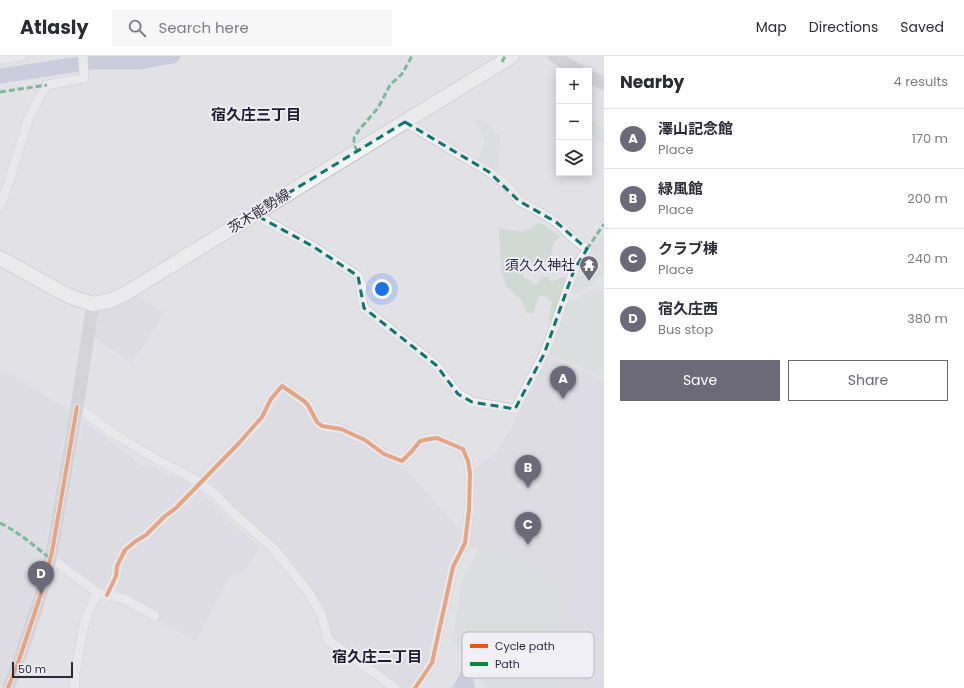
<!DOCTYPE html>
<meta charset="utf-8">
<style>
:root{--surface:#fff;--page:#f7f7f7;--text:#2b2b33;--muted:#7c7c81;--line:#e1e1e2;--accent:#6c6a79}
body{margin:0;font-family:Poppins,"Noto Sans JP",sans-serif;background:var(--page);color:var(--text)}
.controls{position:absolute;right:12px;top:12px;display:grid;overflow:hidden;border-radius:0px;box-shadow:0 2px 10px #0003}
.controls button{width:36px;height:36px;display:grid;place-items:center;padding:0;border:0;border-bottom:1px solid var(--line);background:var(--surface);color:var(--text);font:20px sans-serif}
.scale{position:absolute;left:12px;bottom:10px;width:61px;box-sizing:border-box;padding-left:4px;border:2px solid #2c293f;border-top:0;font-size:11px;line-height:14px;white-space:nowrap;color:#2c293f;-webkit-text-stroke:3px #f0eff6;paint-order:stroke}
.you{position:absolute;left:382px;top:233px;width:14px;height:14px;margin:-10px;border:3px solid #fff;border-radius:50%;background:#1a73e8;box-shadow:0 0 0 6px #1a73e833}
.badge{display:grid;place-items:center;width:26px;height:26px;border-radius:50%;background:var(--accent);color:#fff;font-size:13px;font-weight:700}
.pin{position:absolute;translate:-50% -33px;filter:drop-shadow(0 1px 2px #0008)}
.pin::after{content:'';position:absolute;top:21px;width:14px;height:12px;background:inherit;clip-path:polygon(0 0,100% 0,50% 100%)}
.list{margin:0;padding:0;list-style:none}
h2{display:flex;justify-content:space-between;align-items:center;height:52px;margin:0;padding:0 16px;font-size:17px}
h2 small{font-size:13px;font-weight:400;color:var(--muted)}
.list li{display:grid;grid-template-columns:26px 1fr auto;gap:12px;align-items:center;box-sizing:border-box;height:60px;padding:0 16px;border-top:1px solid var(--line)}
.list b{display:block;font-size:15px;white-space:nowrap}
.list p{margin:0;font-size:13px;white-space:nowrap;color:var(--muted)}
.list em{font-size:13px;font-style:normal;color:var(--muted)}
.actions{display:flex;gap:8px;padding:12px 16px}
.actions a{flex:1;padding:9px 0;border:1px solid var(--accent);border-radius:0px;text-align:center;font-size:14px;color:var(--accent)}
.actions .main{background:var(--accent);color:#fff}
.icon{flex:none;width:22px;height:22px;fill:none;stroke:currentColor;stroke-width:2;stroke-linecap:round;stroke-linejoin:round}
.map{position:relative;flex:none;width:604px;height:632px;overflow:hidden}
header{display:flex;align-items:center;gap:24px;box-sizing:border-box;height:56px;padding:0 20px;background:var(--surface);border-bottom:1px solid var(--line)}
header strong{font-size:19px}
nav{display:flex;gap:22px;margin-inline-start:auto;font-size:14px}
.search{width:280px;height:36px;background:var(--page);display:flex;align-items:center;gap:10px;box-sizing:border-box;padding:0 14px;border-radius:0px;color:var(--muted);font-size:15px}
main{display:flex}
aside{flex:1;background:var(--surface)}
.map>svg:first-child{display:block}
.built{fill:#d7d5de}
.green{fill:#d0d9d4}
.water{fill:#b2b1d1}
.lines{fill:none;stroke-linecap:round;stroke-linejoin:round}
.river{stroke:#b2b1d1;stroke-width:15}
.street-casing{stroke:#bfbfc3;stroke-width:10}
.primary-casing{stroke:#bfbec4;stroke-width:16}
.street{stroke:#f1f1f3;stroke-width:9}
.secondary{stroke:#c3c2c8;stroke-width:13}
.primary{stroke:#f5f5f6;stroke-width:14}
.street-bridge-casing{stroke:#bfbfc3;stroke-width:10;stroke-linecap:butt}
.street-bridge{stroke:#f1f1f3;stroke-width:9}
.quiet{stroke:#00873e;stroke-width:3;stroke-dasharray:6 3;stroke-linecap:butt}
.cycleway-casing{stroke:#f0eff6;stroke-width:6}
.cycleway{stroke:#e8590c;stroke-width:4}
.marked{fill:none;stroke:#0f766e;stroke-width:3;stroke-dasharray:8 5;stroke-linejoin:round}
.labels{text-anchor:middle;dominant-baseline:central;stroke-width:3.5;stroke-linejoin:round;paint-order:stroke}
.street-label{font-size:14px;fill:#2c293f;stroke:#f0eff6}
.poi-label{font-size:14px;fill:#2c293f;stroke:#f0eff6;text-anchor:end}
.neighbourhood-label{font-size:15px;font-weight:bold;fill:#1f1b30;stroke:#f0eff6}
.key{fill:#f0eff6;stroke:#b5b4bf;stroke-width:1}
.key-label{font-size:11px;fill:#2c293f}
</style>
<header>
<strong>Atlasly</strong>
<div class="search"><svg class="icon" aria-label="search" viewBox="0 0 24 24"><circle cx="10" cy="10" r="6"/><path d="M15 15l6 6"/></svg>Search here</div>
<nav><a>Map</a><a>Directions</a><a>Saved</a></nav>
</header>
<main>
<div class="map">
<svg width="604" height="632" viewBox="0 0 604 632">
<rect width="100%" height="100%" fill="#e2e2e6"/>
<!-- built -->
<path class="built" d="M134 237 163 256 160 263 145 288 131 307 93 280 97 255 100 251Z
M547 300 604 324V632H560L542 526 465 487 470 417 495 397 511 373 520 352Z
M6 316 13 319 69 355 44 495 31 545 15 593 0 632V321Z
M284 335 302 347 315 369 340 376 363 387 408 416 462 476 459 489 449 513 435 566 428 601 420 618 413 629 408 632H401L336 587 333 583 327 573 326 557 324 551 285 497 278 490 248 466 227 444 222 437 208 425 232 402 261 370Z
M83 365 133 402 140 410 148 409 193 429 181 445 130 487 106 532 102 533 58 502Z
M200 435 229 465 260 491 244 517 230 520 196 585 155 563 130 541 114 534 128 498 139 489 147 485 164 466 191 446Z"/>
<!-- green -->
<path class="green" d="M589 60 594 68 604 74V87L589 78Z
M475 64 490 67 493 76 500 80 498 117 477 105 485 85Z
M538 167 545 169 560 181 554 186 550 205 540 208 530 206 522 220 536 229 542 221H548L551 226 562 221 568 222 553 266 548 262 552 246 545 240H539L533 257H526L522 245 514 237 506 230 501 214 499 172 522 176 531 172Z
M604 179V213L591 195 600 181Z
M587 200 589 201 590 200 603 217 595 223 594 229C586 231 578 237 570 237L578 215Z
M598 233 604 238V321L548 298 567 246 572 245 588 236Z
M483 487 540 514 567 549 555 587 570 632H487L452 584 463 521Z"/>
<!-- water -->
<path class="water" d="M463 612 474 625 475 632H452Z"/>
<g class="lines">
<!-- river -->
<path class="river" d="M0 20 92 6H141L173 0"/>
<defs>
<path id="street" d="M0 3 22 0
M0 150C11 124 17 97 26 70 31 56 39 42 47 29L84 22 83 0
M254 158 314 191 358 220 362 230 361 240 364 252 436 309 458 338 472 346 515 353 544 298 555 269 574 214 587 193 575 184 556 166 536 154 519 145 511 134 504 127 489 116 405 66
M77 351 113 377 149 399 194 423
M202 428 216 439 230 454 274 493 309 537 322 560 328 584 395 632
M51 503 55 505 98 537 125 543 155 560
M107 539 116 520 117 510 125 494 136 485 146 479 164 461 176 452 240 386 262 361 271 343 282 330 304 345 308 349 317 366 322 370 341 373 365 384 384 398 402 405 412 395 420 385 429 383 437 382 463 393 468 405 470 417 469 454 465 487 453 511 432 607 415 632
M75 632 74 622 84 569 90 552 98 537"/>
<path id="primary" d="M0 202 67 239 80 244 93 248 109 245 123 239 512 0"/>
</defs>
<!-- street casing -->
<use href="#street" class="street-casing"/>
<!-- primary casing -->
<use href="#primary" class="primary-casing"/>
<!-- street -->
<use href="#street" class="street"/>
<!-- secondary -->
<path class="secondary" d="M554 0 579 15
M589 20 604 28
M8 632 19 604 41 538 52 496 77 351 93 248"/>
<!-- primary -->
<use href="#primary" class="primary"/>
<defs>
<path id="street-bridge" d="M194 423 202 428"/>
</defs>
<!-- street-bridge casing -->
<use href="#street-bridge" class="street-bridge-casing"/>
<!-- street-bridge -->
<use href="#street-bridge" class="street-bridge"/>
<!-- quiet -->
<path class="quiet" d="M502 6 505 0
M0 36 47 29
M357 95 354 88V82L359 74 378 52 390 29 402 18 412 0
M587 193 604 168
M0 467C19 476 34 490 51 503"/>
<defs>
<path id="cycleway" d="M107 539 116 520 117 510 125 494 136 485 146 479 164 461 176 452 240 386 262 361 271 343 282 330 304 345 308 349 317 366 322 370 341 373 365 384 384 398 402 405 412 395 420 385 429 383 437 382 463 393 468 405 470 417 469 454 465 487 453 511 432 607 415 632
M8 632 19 604 41 538 52 496 77 351"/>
</defs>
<!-- cycleway casing -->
<use href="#cycleway" class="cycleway-casing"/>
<!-- cycleway -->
<use href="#cycleway" class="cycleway"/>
</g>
<!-- marked area -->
<path d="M0 0H604V632H0ZM405 66 489 116 519 145 556 166 587 193 574 214 544 298 515 353 472 346 458 338 436 309 364 252 358 220 314 191 254 158Z" fill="#e2e2e6" fill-opacity=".55" fill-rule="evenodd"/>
<path class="marked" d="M405 66 489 116 519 145 556 166 587 193 574 214 544 298 515 353 472 346 458 338 436 309 364 252 358 220 314 191 254 158Z"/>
<!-- icons -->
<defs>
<symbol id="temple-pin" viewBox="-11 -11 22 30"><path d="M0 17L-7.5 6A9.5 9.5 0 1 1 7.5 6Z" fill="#6c6a79" stroke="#f0eff6"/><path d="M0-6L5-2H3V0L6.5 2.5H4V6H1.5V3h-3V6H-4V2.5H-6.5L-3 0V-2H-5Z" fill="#fff"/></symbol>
</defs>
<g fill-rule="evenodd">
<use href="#temple-pin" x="578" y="198" width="22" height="30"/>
</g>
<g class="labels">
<!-- street labels -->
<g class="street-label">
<text transform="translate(259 155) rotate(-32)">茨木能勢線</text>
</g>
<!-- poi labels -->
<g class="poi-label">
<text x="575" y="209">須久久神社</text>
</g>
<!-- neighbourhood labels -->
<g class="neighbourhood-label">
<text x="256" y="58">宿久庄三丁目</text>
<text x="377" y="600">宿久庄二丁目</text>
</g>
</g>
<!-- legend -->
<rect x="462" y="576" width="132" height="46" rx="6" class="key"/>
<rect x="470" y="588" width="18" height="4" fill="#e8590c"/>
<rect x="470" y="606" width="18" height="4" fill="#00873e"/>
<g class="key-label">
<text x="495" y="594">Cycle path</text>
<text x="495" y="612">Path</text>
</g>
</svg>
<div class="controls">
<button>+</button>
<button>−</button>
<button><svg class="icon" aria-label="layers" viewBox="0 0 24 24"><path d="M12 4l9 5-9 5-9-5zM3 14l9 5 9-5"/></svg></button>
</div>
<div class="scale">50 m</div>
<div class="you"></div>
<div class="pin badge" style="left:563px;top:343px">A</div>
<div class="pin badge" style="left:528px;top:432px">B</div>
<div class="pin badge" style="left:528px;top:489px">C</div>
<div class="pin badge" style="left:41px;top:538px">D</div>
</div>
<aside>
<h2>Nearby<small>4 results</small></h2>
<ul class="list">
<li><span class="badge">A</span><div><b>澤山記念館</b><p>Place</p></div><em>170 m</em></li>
<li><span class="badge">B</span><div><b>緑風館</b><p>Place</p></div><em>200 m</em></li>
<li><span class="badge">C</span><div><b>クラブ棟</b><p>Place</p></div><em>240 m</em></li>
<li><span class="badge">D</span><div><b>宿久庄西</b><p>Bus stop</p></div><em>380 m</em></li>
</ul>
<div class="actions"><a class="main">Save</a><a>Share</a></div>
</aside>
</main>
